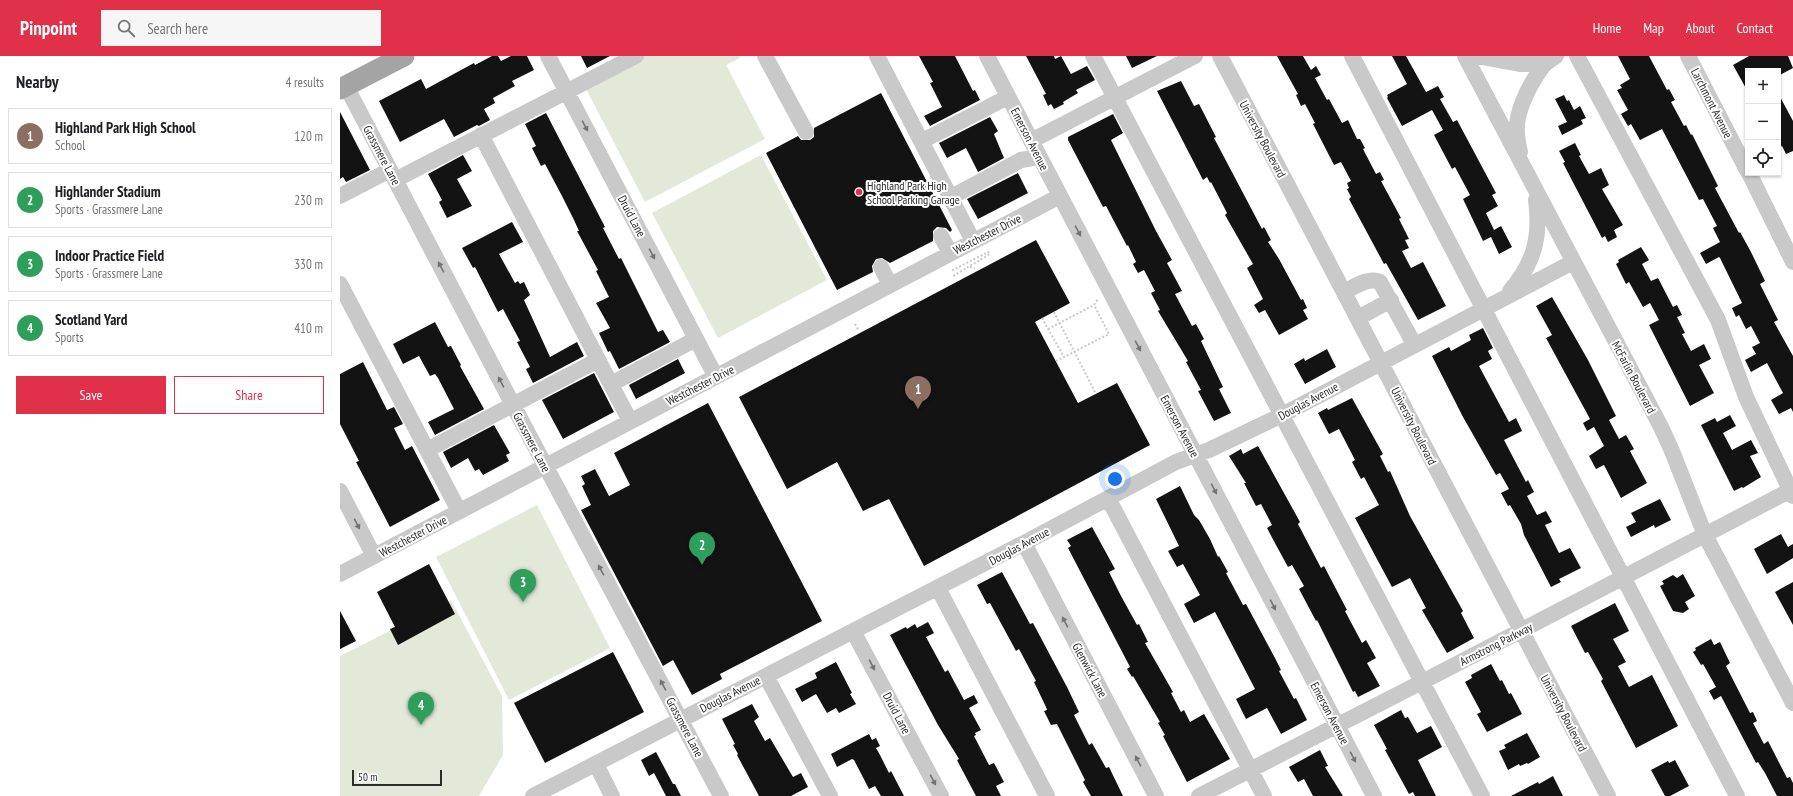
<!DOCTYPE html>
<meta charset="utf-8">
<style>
:root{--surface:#fff;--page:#f6f6f6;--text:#202124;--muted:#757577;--line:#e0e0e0;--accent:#e03149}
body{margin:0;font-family:"PT Sans Narrow",sans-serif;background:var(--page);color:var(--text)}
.controls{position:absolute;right:12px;top:12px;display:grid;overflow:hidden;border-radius:0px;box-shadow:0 1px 3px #0004}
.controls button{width:36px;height:36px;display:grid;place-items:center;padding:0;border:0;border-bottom:1px solid var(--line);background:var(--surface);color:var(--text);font:20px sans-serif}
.scale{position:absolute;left:12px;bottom:10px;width:90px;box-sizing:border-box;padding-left:4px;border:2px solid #2c2c2c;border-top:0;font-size:11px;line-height:14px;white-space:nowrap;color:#2c2c2c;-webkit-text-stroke:3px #fff;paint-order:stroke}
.you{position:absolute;left:775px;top:423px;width:14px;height:14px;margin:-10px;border:3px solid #fff;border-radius:50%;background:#1a73e8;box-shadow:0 0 0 6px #1a73e833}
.badge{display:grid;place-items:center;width:26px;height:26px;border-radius:50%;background:var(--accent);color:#fff;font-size:13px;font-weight:700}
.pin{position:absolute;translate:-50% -33px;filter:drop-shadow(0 1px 2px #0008)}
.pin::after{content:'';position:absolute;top:21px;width:14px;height:12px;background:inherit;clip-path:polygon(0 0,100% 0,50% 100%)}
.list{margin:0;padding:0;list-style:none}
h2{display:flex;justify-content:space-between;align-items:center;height:52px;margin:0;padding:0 16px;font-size:17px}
h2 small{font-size:13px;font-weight:400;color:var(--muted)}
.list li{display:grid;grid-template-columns:26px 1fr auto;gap:12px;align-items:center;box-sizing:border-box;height:56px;margin:0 8px 8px;padding:0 8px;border:1px solid var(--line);border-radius:0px}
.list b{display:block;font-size:15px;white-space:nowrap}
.list p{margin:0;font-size:13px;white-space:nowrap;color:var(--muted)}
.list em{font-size:13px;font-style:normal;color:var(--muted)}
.actions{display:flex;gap:8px;padding:12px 16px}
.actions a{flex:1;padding:9px 0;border:1px solid var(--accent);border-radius:0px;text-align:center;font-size:14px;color:var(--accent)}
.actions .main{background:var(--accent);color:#fff}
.icon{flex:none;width:22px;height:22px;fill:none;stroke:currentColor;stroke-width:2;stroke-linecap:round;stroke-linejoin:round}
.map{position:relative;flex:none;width:1453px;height:740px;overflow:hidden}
header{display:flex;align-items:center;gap:24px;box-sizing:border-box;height:56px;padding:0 20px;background:var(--accent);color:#fff}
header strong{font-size:19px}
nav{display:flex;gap:22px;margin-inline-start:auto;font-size:14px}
.search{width:280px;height:36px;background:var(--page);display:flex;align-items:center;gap:10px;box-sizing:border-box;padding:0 14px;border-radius:0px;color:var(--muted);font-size:15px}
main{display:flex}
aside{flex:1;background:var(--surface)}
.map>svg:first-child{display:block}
.green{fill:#e3e9d9}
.building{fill:#131313}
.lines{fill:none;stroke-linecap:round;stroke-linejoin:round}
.path{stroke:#c9c9c9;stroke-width:2;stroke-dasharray:2 2;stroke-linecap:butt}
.minor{stroke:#c9c9c9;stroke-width:16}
.major{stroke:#a4a4a4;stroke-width:21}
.oneway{fill:#737373}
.poi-dot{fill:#e03149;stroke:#fff;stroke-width:1.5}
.labels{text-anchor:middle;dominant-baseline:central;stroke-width:4;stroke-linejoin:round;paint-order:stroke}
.street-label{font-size:12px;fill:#2c2c2c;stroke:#fff}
.poi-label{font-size:12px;fill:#2c2c2c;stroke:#fff;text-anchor:start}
</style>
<header>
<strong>Pinpoint</strong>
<div class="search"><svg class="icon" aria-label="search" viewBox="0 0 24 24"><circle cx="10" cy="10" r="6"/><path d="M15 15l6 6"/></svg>Search here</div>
<nav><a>Home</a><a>Map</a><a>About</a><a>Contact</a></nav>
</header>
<main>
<aside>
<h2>Nearby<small>4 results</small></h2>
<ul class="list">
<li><span class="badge" style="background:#8d6e63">1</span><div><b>Highland Park High School</b><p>School</p></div><em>120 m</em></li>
<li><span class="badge" style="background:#2e9e5b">2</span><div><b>Highlander Stadium</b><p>Sports · Grassmere Lane</p></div><em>230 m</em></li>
<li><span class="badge" style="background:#2e9e5b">3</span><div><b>Indoor Practice Field</b><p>Sports · Grassmere Lane</p></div><em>330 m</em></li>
<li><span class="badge" style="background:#2e9e5b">4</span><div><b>Scotland Yard</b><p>Sports</p></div><em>410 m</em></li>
</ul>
<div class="actions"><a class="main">Save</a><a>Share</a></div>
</aside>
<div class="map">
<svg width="1453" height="740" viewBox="0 0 1453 740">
<rect width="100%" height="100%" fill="#fff"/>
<!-- green -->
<path class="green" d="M303 0H399L400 2 386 9 425 83 305 146 245 31Z
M421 99 487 224 378 282 312 157Z
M197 449 270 592 169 644 96 501Z
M111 544 162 640 163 699 139 740H0V600Z"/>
<!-- building -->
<path class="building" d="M152 0H158L161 5 171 0H187L194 14 172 25 175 30 153 42 155 47 144 53 150 64 139 70 137 69 114 81 104 63 60 86 39 45 81 23 86 33 134 7 135 9Z
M241 0H270L247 12Z
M579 0H615L633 35 635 34 640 44 590 70 584 60 602 51 590 27 593 26Z
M686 0H714L715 3 721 0 731 18 747 10 755 24 736 34 738 37 723 46 724 48 714 53 711 48 708 50 703 39 706 38Z
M786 0H817L792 12Z
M937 0H963L971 14 976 10 981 19 975 22 987 44 989 43 1002 67 1008 64 1017 83H1020L1025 92 1023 93 1036 118 1040 116 1044 124 1041 125 1061 162 1059 163 1069 183 1065 184 1069 192 1062 195 1071 212 1083 206 1106 250 1078 264 1046 207 1044 208 1009 143 1011 141 1007 133 1009 132 1007 127 1011 125 1001 106 994 109 973 68 975 67 965 48 961 50 956 39 958 38Z
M1052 0H1066L1086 36 1098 30 1104 41 1100 43 1113 66 1117 64 1156 137 1152 139 1158 150 1146 157 1154 174 1161 170 1172 191 1159 198 1151 181 1143 185 1123 143 1130 139 1115 111 1112 113 1094 79 1103 74 1092 54 1062 70 1047 42 1048 41 1047 39 1067 28Z
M1278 0H1309L1327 34 1329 33 1335 44 1331 46 1344 70 1346 69 1351 79 1352 78 1378 130 1375 132 1399 177 1400 176 1411 196 1425 225 1420 228 1438 264 1434 266 1453 300V356L1451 352 1439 358 1431 344 1443 337 1427 307 1411 316 1405 304 1416 298 1412 291 1420 287 1411 270 1406 273 1399 259 1396 261 1392 252 1402 247 1380 202 1379 201 1366 208 1360 197 1380 186 1373 172 1377 170 1363 143 1359 144 1322 73 1300 84 1291 68 1288 70 1281 58 1288 54 1277 34 1282 32 1280 29 1290 23Z
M1409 0H1448L1453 12 1438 20V15H1408V36L1393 9Z
M841 25 854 50 859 48 876 81 874 82 922 173 924 171 931 184 928 186 939 203 961 244 963 243 967 252 963 254 968 263 939 279 925 254 919 257 914 249 923 243 907 212 913 208 885 159 887 157 871 126 870 127 867 121 863 124 817 35Z
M541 37 612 174 610 176 606 172 597 171 593 175V185L550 207 542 202 536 203 532 210 533 216 497 234 426 97 458 80 461 84H470L474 81V72Z
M1438 37 1453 65V95L1446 98 1442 90 1438 92Z
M1224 39 1227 45 1229 44 1234 54 1240 50 1246 62 1241 64 1243 68 1222 79 1218 70 1227 66 1215 43Z
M0 56 30 114 6 126 3 121 0 123Z
M206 57 265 171 263 172 279 203 281 202 318 276 323 274 330 286 279 313 270 295 268 296 259 277 270 272 256 247 269 241 256 215 258 214 237 175H239L234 164 222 140 205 108 201 110 192 92 196 90 185 68Z
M773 58 783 77 771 84 816 175 832 204 827 207 842 235 835 238 852 270 856 268 864 283 861 285 883 331 879 333 891 357 874 365 858 335 861 334 846 306 848 305 818 255 820 254 811 237 815 235 804 214 798 217 793 208 796 206 788 189 787 190 766 150 763 151 728 84V81Z
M650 61 658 75 654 78 664 102 638 116 626 92 607 102 599 87Z
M1235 87 1241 99 1239 100 1249 118 1261 112 1269 129 1262 133 1283 169 1274 174 1277 181 1268 186 1265 180 1262 182 1223 107 1225 106 1219 95Z
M123 99 132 115 117 123 132 150 107 162 99 146 102 144 88 118Z
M678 117 688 137 638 163 627 143Z
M172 166 183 186 159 198 175 227 178 225 180 228 184 226 190 239 184 244 210 301 237 286 244 300 193 327 186 313 190 311 177 286 180 285 164 255 163 253 158 256 135 211 133 212 122 192Z
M696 184 730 247 695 266 738 347 777 327 810 389 584 510 549 443 523 455 497 406 447 433 399 341Z
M1301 191 1309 204 1302 208 1311 225 1318 222 1333 251 1337 249 1342 259 1337 261 1345 277 1342 278 1351 295 1364 288 1371 303 1359 309 1374 337 1350 350 1309 269 1319 264 1310 247 1303 251 1289 226 1286 228 1276 208 1279 206 1278 204Z
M1212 241 1248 304 1276 360 1269 364 1279 383 1286 379 1294 393 1290 395 1307 427 1281 442 1264 409 1256 413 1249 400 1264 390 1254 371 1247 375 1243 367 1250 363 1206 282 1212 279 1196 250Z
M95 266 108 291 111 290 121 309 120 310 144 353 95 379 88 366 114 353 98 322 95 318 90 320 79 300 63 308 53 288Z
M1143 272 1153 292 1148 295 1152 303 1139 310 1169 366 1176 362 1182 375 1164 384 1186 426 1188 424 1194 436 1187 440 1197 459 1206 455 1212 466 1205 469 1219 497 1230 492 1241 512 1219 523 1221 526 1211 531 1184 479 1181 468 1170 449 1168 450 1161 437 1169 433 1160 417 1156 419 1123 361 1092 300 1109 291 1111 295 1131 284 1129 279Z
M987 293 996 311 965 328 954 308 964 302 965 305Z
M338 303 345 317 296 343 289 329Z
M23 306 47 354 54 351 63 368 54 372 65 394 72 390 100 444 50 471 16 406 19 405 0 368V318Z
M254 317 274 356 223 383 202 344Z
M1012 342 1043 398 1040 400 1048 416 1050 415 1070 460 1123 555 1121 557 1134 582 1107 597 1082 554 1086 552 1070 522 1052 531 1015 462 1039 449 1024 421 1021 423 1012 406 1015 404 999 373 989 378 978 357 987 352 988 354Z
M368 347 482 565 380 618 382 623 352 639 333 604 323 610 241 454 251 449 242 430 245 428 241 420 255 413 269 440 290 429 274 397Z
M1390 359 1396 370 1383 377 1392 394 1411 384 1418 397 1410 400 1421 421 1403 432 1402 431 1394 435 1361 369 1375 362 1377 366Z
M154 369 170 397 166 399 169 405 143 419 139 413 135 415 128 402 111 412 103 396Z
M918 390 960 466 958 468 981 512 984 510 1007 554 1005 555 1022 587 1026 584 1036 602 1027 607 1040 630 1018 641 1015 635 1013 636 977 564 976 565 959 533 964 530 952 509 948 511 936 489 927 472 932 469 921 448 916 450 904 427H906L889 400 901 393 903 398Z
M840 430 854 459 859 464 870 483 878 501 879 500 888 516 886 517 903 549 906 548 936 604 941 614 939 615 954 643 956 642 967 664 941 678 927 652 906 663 896 643 915 633 875 556 854 567 844 548 860 539 843 508 837 511 828 495 839 490 816 443Z
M1320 443 1331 464 1315 472 1314 469 1291 481 1286 471 1296 466 1291 457Z
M752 471 775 513 769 516 781 540 797 569 799 568 808 586 805 587 833 636 831 637 841 656 844 654 850 666 864 658 890 703 847 726 823 680 825 679 818 667 820 666 793 620 792 621 787 613 790 611 728 492 731 490 727 484Z
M1441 478 1448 491 1453 488V502L1427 518 1414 493Z
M89 508 115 558 58 589 50 573 55 571 37 536Z
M662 516 690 568 693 567 727 631 739 656 734 659 749 689 752 687 766 712 769 711 783 740H751L743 726 745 724 717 668 711 669 704 655 707 654 706 651 694 626 696 625 679 593 676 595 650 547 647 548 637 529Z
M1343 518 1355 540 1345 546 1349 553 1343 557 1333 555 1320 530 1324 528 1322 525 1333 519 1337 522Z
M1453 526V569L1435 536Z
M1275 547 1289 575 1273 583 1286 606 1278 610 1289 631 1312 619 1338 670 1296 692 1261 625 1263 623 1248 596 1245 597 1231 570Z
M0 555 16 585 0 593Z
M588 566 594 577 586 581 605 616 608 614 624 644 634 639 638 647 629 652 641 674 635 677 636 679 634 680 649 709 654 707 664 726 656 730 661 740H636L619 708 617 704 619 703 598 669 550 579 566 571 567 573 575 568 577 572Z
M1371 583 1374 589 1380 586 1390 607 1386 610 1410 657 1413 656 1417 665 1413 667 1424 688 1428 685 1447 722 1450 721 1453 727V740H1437L1425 717 1418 706 1416 707 1381 640 1374 644 1369 635 1376 631 1363 608 1361 609 1353 596 1356 594 1355 592Z
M273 596 304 656 205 707 174 647Z
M496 606 512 637 510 638 516 648 499 657 496 652 487 657 476 638 462 646 455 633 477 622 475 617Z
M1151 608 1160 625 1162 624 1169 638 1171 637 1182 658 1147 676 1137 658 1141 656 1125 626 1132 622 1131 619Z
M412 648 419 661 414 665 425 685 430 682 453 721 461 717 468 731 451 740H419L397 699 398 698 393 689 395 688 382 663Z
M1061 654 1065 662 1068 661 1077 677 1091 670 1102 691 1078 704 1096 740H1075L1073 736 1069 738 1045 694 1047 693 1034 669Z
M1187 677 1200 701 1188 708 1187 707 1180 710 1179 708 1168 714 1159 695 1166 692 1164 689Z
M529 678 532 684 536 682 540 690 536 692 540 699 549 717 551 715 564 740H541L535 730 529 733 514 704 512 703 497 711 491 698Z
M980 694 988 710 985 711 1003 740H973L964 723 958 726 949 711Z
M316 696 333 728H335L341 740H326L314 717 309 720 301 704Z
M1335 704 1349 730 1330 740H1325L1311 714 1328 705 1329 707Z
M1213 720 1223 740H1171L1198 726 1199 728Z"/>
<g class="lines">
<!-- path -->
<path class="path" d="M630 211 635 212
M613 213V214L648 196 650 198 613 220
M714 256 756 338
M702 262 724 301
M515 268 519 275
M708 273 754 249 758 243
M716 305 769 278 754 249"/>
<!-- minor -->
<path class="minor" d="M208 0 376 321
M425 0 466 76
M537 0 633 185
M647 0 1034 740
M753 0 1142 740
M880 0 1268 740
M1012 0 1397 740
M1125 0 1321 371 1332 395 1365 479 1453 647
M1136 0 1180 8H1205
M1237 0 1378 264 1406 341 1453 440
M1348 0 1408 116
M6 30 173 349 381 740
M141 79 290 365
M582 85 668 41
M691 85 855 0
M1180 96C1178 87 1176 77 1177 68 1179 49 1192 24 1204 9 1207 6 1212 3 1216 0
M1409 117 1453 206
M55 124 296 0
M0 140 50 114
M611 141 681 104 699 101
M601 180 610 197
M541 211 550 229
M0 228 119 455
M1170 235C1194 207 1201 181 1196 144
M1004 236C1016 230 1028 221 1040 226L1074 288
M1018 262 1051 244
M271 328 356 283
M87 394 258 304
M0 435 34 500
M768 442 924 740
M684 487 816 740
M0 518 720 140
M598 532 707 740
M513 575 601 740
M426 620 490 740
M256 708 272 740
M193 740 684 487 836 406 869 394 942 359 1233 206
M859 740 1082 626 1453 433"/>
<!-- major -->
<path class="major" d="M0 33 64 0"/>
</g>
<!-- one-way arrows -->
<defs><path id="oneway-solid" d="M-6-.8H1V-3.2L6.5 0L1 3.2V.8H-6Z"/></defs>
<g class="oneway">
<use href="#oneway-solid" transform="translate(245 70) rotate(62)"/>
<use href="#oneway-solid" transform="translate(738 175) rotate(62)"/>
<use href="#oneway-solid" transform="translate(312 198) rotate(62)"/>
<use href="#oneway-solid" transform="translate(101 211) rotate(-118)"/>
<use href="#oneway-solid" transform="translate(798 290) rotate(62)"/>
<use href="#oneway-solid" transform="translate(161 326) rotate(-118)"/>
<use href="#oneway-solid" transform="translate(874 433) rotate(63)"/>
<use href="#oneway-solid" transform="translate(17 468) rotate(63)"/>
<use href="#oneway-solid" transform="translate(261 514) rotate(-118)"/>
<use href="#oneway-solid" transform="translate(933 549) rotate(63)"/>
<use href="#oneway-solid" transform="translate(725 566) rotate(-118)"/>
<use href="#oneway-solid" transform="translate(532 609) rotate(62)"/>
<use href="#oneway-solid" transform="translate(323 629) rotate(-118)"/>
<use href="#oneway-solid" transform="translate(1013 701) rotate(62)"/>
<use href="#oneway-solid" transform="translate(798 705) rotate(-118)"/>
<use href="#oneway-solid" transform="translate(593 724) rotate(62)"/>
</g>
<!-- markers -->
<circle class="poi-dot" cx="519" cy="136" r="4"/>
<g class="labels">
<!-- street labels -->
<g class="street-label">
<text transform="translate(1372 47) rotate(63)">Larchmont Avenue</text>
<text transform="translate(690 83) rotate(63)">Emerson Avenue</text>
<text transform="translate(923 83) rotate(62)">University Boulevard</text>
<text transform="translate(42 99) rotate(62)">Grassmere Lane</text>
<text transform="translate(292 160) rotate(62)">Druid Lane</text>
<text transform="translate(647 178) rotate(-27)">Westchester Drive</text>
<text transform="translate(1294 321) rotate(62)">McFarlin Boulevard</text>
<text transform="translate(360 329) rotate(-27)">Westchester Drive</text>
<text transform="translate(968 345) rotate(-28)">Douglas Avenue</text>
<text transform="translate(840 370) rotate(62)">Emerson Avenue</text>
<text transform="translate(1074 370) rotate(63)">University Boulevard</text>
<text transform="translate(192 386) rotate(62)">Grassmere Lane</text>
<text transform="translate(73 480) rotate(-28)">Westchester Drive</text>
<text transform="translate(679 490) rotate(-28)">Douglas Avenue</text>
<text transform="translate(1156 588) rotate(-27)">Armstrong Parkway</text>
<text transform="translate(750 614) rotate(62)">Glenwick Lane</text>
<text transform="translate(390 638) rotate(-27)">Douglas Avenue</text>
<text transform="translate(557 657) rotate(62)">Druid Lane</text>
<text transform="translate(990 657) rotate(62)">Emerson Avenue</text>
<text transform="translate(1224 657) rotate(62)">University Boulevard</text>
<text transform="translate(345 671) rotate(62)">Grassmere Lane</text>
</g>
<!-- poi labels -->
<g class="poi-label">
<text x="527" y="129">Highland Park High<tspan x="527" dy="14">School Parking Garage</tspan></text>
</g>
</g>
</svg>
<div class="controls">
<button>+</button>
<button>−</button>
<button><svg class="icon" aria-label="locate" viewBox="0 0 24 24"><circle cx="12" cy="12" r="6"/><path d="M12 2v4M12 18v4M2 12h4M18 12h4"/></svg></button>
</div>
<div class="scale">50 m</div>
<div class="you"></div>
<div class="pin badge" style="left:578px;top:353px;background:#8d6e63">1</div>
<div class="pin badge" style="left:362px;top:509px;background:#2e9e5b">2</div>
<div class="pin badge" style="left:183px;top:546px;background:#2e9e5b">3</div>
<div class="pin badge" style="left:81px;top:669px;background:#2e9e5b">4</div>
</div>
</main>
